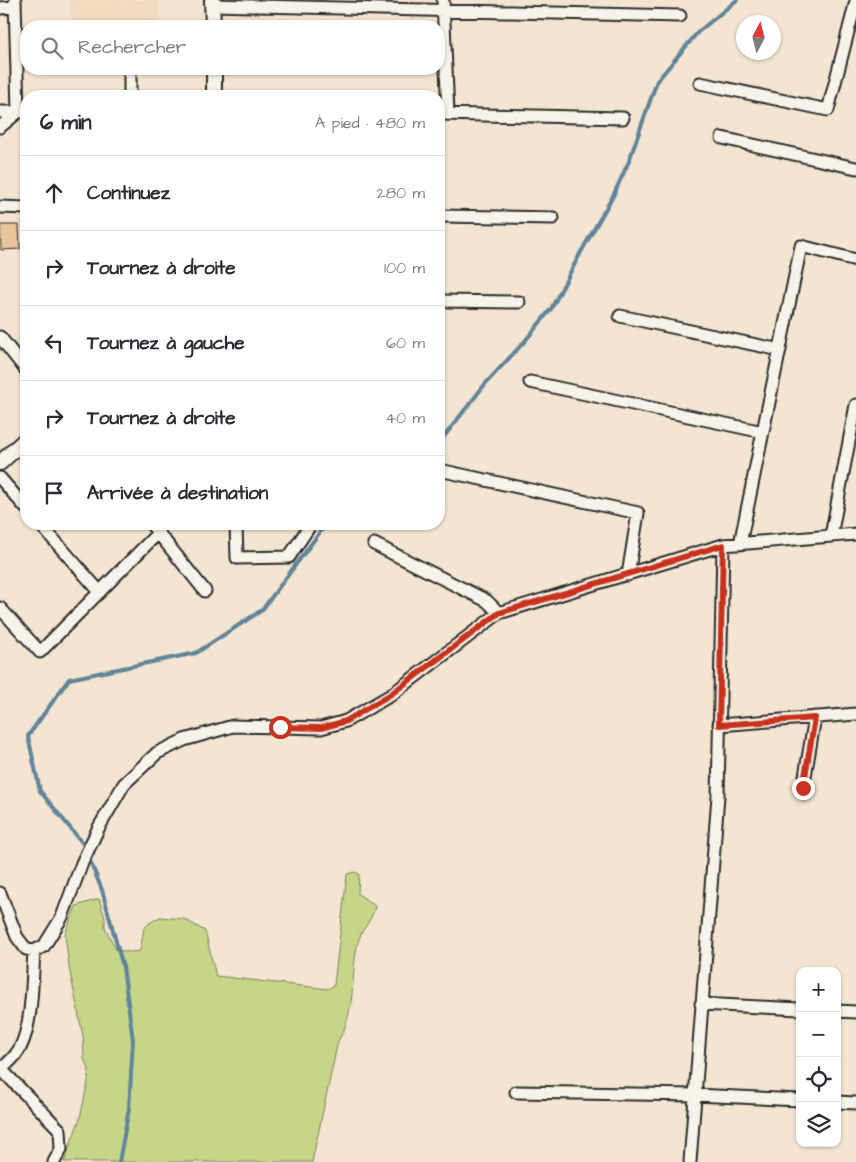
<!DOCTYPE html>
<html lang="fr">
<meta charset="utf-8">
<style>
:root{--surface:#fff;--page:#f2f2f3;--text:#2b2b33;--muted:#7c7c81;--line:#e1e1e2}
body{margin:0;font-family:"Architects Daughter",sans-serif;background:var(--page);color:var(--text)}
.controls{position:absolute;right:15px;bottom:15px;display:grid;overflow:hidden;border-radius:10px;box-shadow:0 1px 4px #0004}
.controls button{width:45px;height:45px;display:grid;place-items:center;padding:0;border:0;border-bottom:1px solid var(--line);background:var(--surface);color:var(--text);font:25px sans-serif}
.compass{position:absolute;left:736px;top:15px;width:45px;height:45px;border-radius:50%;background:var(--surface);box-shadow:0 1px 4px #0004;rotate:7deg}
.stop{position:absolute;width:15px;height:15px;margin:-11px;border:4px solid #c8321e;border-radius:50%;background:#fff}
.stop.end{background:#c8321e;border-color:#fff;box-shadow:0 1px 5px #0008}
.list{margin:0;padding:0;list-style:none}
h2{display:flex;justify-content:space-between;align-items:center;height:65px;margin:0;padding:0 20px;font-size:21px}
h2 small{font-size:16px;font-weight:400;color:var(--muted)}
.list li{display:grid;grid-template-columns:32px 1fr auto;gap:15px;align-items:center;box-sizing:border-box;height:75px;padding:0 20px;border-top:1px solid var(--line)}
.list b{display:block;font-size:19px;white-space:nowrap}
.list em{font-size:16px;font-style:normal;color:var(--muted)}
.icon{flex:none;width:28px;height:28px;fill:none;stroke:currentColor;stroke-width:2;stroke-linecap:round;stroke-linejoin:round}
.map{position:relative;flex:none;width:856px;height:1162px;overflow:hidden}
.search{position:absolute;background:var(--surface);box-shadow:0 1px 4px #0004;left:20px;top:20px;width:425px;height:55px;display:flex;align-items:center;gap:12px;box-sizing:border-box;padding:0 18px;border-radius:20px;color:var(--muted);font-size:19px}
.panel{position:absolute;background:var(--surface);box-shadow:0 1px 4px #0004;left:20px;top:90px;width:425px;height:440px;border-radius:20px}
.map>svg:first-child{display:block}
.built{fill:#f0dbc1}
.green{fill:#c7d589;stroke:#79805a}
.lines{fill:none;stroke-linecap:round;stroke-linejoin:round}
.stream{stroke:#60849a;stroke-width:4}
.building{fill:#eac49b;stroke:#2b2b2b}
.minor-casing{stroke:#2b2b2b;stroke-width:15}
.tertiary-casing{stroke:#2b2b2b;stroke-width:18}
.minor{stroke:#f7f3e8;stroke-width:11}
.tertiary{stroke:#f7f3e8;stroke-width:14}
.route{stroke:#c8321e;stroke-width:6}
</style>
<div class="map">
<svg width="856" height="1162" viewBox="0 0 856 1162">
<rect width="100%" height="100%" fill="#f3e5d1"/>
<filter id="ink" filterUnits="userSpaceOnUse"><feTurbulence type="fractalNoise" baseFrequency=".02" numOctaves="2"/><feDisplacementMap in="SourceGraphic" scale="10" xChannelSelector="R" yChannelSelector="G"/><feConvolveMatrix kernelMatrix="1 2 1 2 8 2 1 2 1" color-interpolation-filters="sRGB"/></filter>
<g filter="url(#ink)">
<!-- built -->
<path class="built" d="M71 0H160V26H72Z"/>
<!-- green -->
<path class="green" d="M355 872 359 874 358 894 375 906C373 920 361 929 358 942 350 975 357 1011 338 1041L312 1162H64L80 1118 88 1081 89 1069 84 1059 83 1036 69 967 65 934 76 906 99 899 105 918V927L116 950 130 952 140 951 144 928 151 922 160 917 184 919 205 931 216 976 328 989 334 985 347 874Z"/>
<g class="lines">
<!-- stream -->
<path class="stream" d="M439 443 486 383 525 341 551 309 581 252 613 196 629 161 657 81 698 32 737 0
M86 850 84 845 40 791 28 736 69 679 196 653 262 610 326 524
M88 856 102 890 123 967 133 1040 129 1109 119 1162"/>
</g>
<!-- building -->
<path class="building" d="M0 225H19L20 249 1 250Z"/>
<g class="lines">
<defs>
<path id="minor" d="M443 0 448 114
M213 5 680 16
M0 8 15 7
M130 69V96
M700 83 828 110 856 1
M0 112H26
M439 114 623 118
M0 127 18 112 15 0
M722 138 856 168
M0 207 26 208
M439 216 553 218
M439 301 519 302
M620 316 780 350
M0 337 26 370
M530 382 763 432
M444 471 638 513 628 575
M0 478 26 508
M40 524 100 592
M151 524 205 591
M236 524 237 558 289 557 311 524
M831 536 856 405
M374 544 487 601 499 613
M740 544 801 246 856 260
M0 608 40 652 158 533
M719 725 856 714
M803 788 815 717
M0 893 17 937 26 949 34 951 44 946 62 917 82 863 98 829 124 784 157 753 184 740 233 726 321 728 346 721 391 695 499 613 723 545 856 534
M701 1004 800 1009
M837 1011 856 1012
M0 1068 60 1130 61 1149 54 1162
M0 1071C5 1065 12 1060 16 1054 33 1033 32 978 34 951
M516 1092 695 1095 800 1100
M837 1102 856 1103
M690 1162 718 796 723 545"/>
<path id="tertiary" d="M212 0 213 26
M214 69V96
M0 463 26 439"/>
</defs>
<!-- minor casing -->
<use href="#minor" class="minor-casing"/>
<!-- tertiary casing -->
<use href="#tertiary" class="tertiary-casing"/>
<!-- minor -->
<use href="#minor" class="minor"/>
<!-- tertiary -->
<use href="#tertiary" class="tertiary"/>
</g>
</g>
<g class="lines" filter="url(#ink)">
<!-- route -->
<path class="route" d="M280 727 321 728 346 721 391 694 499 613 723 545 719 725 815 718 803 788"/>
</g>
</svg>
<div class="controls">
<button>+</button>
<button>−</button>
<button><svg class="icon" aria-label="locate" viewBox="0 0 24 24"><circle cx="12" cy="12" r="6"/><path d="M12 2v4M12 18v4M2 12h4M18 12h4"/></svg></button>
<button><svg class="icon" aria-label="layers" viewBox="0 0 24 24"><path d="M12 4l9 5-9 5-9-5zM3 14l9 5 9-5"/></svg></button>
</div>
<svg class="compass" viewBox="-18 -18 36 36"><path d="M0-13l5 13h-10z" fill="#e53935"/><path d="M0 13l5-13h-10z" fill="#7c7c81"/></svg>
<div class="stop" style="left:280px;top:727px"></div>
<div class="stop end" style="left:803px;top:788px"></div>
<div class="search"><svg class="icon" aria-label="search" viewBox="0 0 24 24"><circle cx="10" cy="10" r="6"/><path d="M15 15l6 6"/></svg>Rechercher</div>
<section class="panel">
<h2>6 min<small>À pied · 480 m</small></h2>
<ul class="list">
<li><svg class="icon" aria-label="ahead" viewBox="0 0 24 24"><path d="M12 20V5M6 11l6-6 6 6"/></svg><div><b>Continuez</b></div><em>280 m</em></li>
<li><svg class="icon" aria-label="right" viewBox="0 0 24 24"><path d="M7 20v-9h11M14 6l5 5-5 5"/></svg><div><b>Tournez à droite</b></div><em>100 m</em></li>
<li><svg class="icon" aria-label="left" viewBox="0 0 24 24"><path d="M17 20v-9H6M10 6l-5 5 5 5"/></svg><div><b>Tournez à gauche</b></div><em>60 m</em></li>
<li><svg class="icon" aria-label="right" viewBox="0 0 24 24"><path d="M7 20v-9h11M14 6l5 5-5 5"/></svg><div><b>Tournez à droite</b></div><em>40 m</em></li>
<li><svg class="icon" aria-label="arrive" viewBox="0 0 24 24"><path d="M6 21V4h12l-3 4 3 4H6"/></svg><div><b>Arrivée à destination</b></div></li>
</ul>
</section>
</div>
